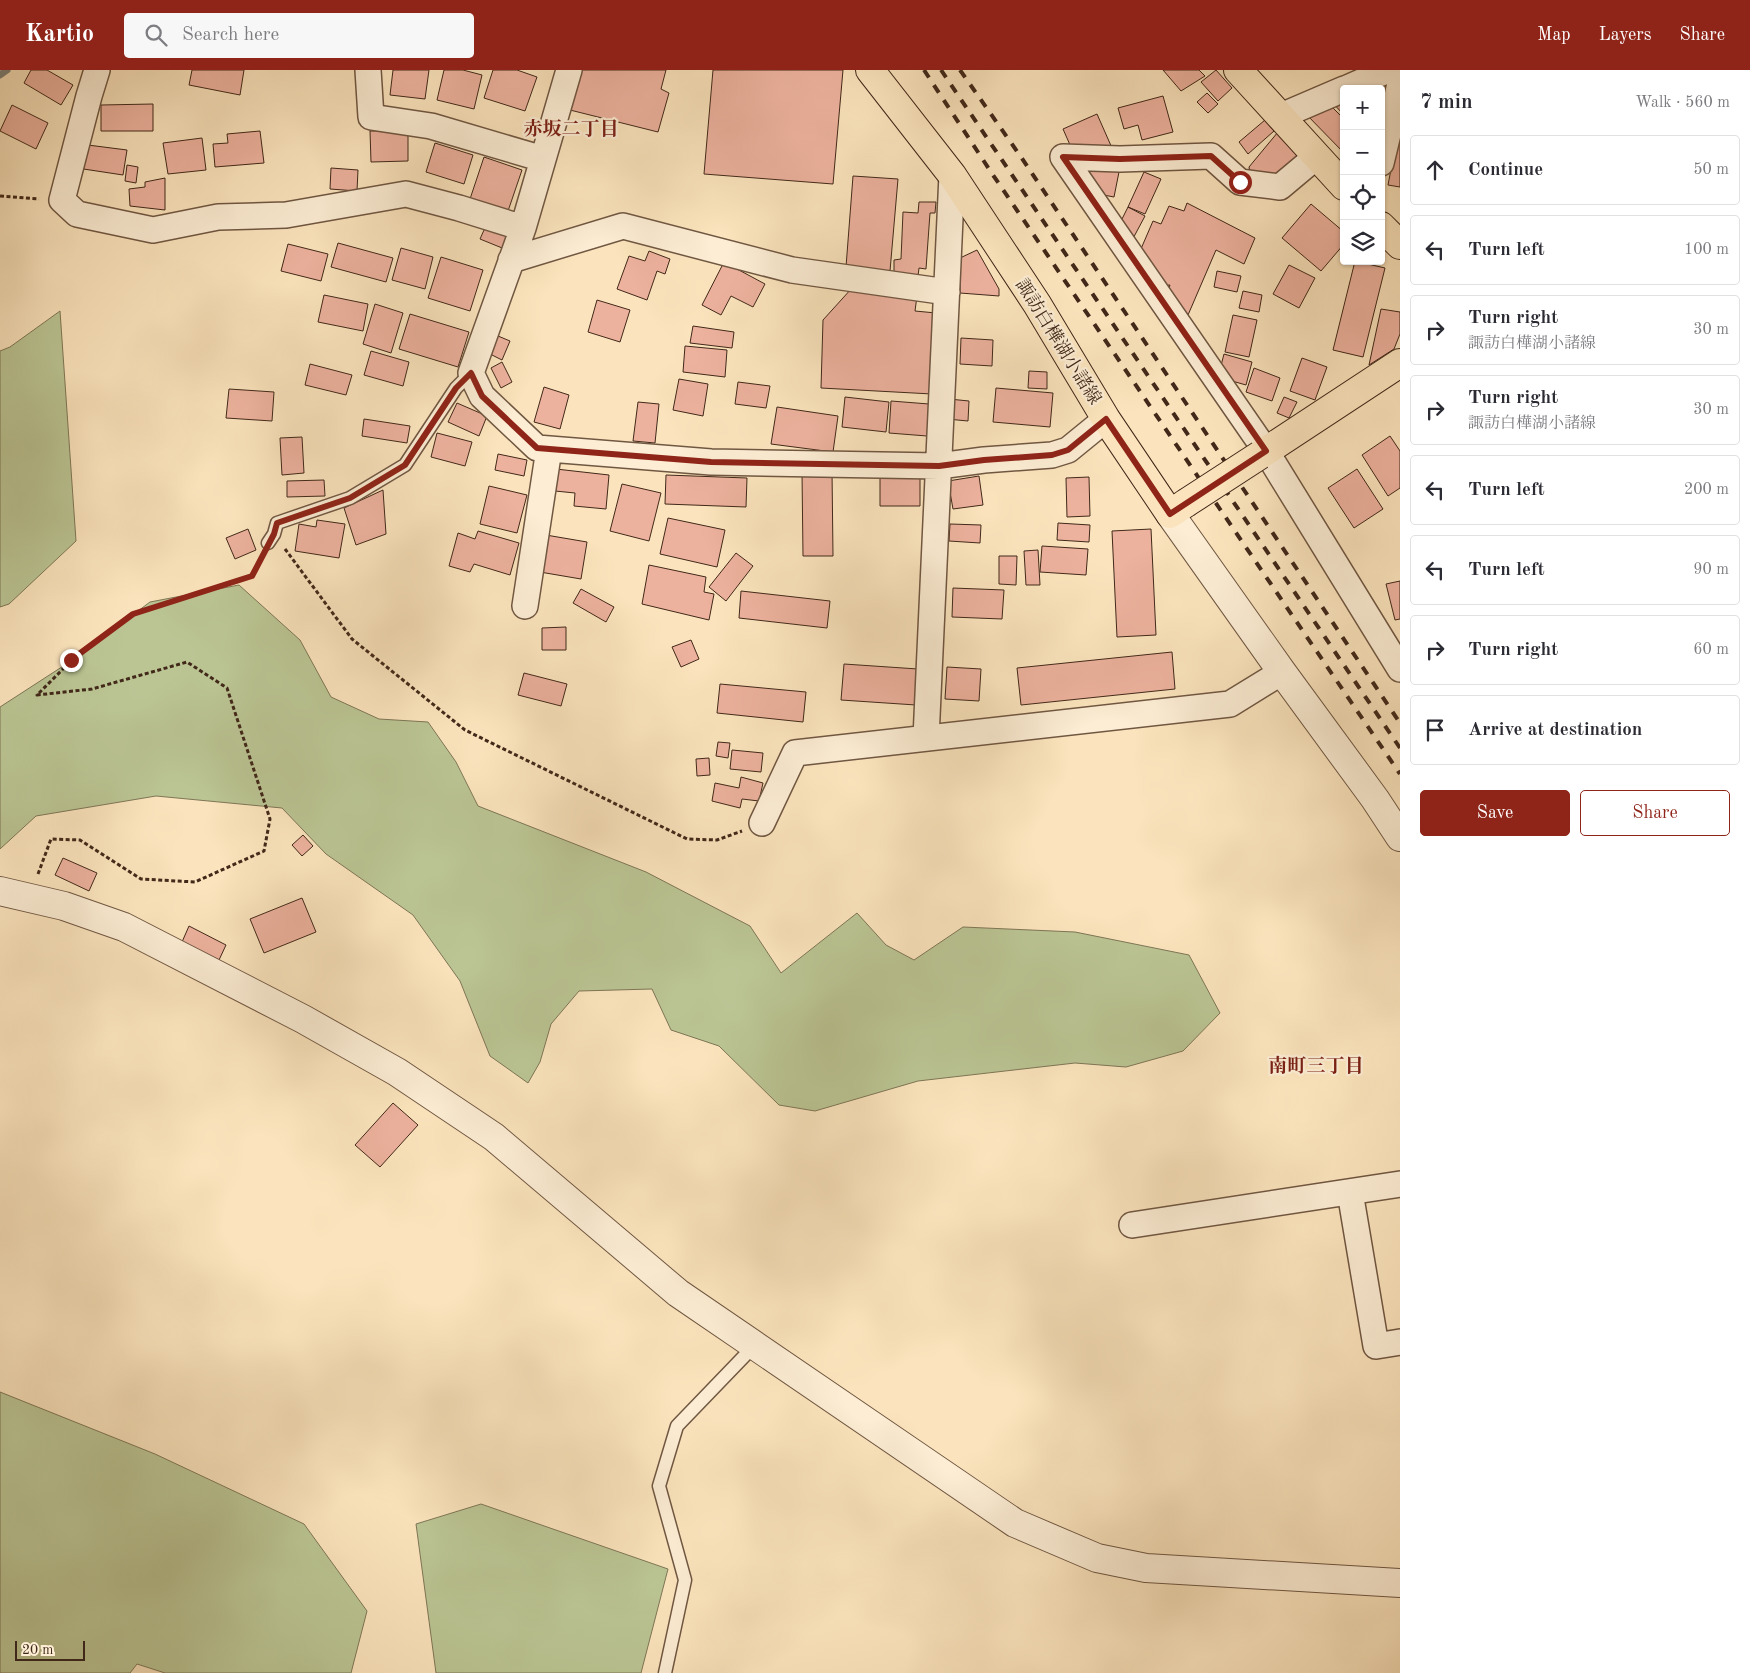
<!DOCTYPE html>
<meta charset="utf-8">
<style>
:root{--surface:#fff;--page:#f7f7f7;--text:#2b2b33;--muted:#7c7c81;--line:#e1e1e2;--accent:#8f2418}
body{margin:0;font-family:"Old Standard TT","Noto Serif JP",serif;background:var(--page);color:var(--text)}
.controls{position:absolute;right:15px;top:15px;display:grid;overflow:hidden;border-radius:5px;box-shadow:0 1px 4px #0004}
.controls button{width:45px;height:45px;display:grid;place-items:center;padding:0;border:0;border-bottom:1px solid var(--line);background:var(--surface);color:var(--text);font:25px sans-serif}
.scale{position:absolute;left:15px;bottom:12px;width:70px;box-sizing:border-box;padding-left:5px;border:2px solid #412819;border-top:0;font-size:14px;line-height:18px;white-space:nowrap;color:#412819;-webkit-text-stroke:4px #fcedd4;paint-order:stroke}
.stop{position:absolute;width:15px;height:15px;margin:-11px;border:4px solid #8f2418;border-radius:50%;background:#fff}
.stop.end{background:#8f2418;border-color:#fff;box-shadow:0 1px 5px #0008}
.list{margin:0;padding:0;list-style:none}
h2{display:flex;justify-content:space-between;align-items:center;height:65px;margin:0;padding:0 20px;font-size:21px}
h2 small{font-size:16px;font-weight:400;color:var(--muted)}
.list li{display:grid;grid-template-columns:32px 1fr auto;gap:15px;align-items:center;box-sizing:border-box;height:70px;margin:0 10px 10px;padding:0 10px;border:1px solid var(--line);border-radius:5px}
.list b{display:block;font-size:19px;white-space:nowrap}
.list p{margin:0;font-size:16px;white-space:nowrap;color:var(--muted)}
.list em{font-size:16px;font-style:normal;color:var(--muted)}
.actions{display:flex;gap:10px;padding:15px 20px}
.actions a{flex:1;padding:11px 0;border:1px solid var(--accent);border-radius:5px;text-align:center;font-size:18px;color:var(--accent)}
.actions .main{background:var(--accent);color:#fff}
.icon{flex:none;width:28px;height:28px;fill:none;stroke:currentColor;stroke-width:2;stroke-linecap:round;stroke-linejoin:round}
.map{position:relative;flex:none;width:1400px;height:1603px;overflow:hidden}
header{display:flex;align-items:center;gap:30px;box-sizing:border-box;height:70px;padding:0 25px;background:var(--accent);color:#fff}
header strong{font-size:24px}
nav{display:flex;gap:28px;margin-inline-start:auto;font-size:18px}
.search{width:350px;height:45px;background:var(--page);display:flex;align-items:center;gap:12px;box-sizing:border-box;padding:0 18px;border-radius:5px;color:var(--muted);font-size:19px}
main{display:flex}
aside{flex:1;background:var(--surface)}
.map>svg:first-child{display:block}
.green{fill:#bbc594;stroke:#7e7656}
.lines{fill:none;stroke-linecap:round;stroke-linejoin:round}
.stream{stroke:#7b8179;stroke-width:7}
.building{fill:#edb29e;stroke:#412819}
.service-casing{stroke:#705742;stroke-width:15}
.minor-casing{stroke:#705742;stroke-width:28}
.tertiary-casing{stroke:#705742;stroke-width:30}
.primary-casing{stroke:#412819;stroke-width:30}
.trunk-casing{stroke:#412819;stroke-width:30}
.path{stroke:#412819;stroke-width:3;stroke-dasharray:4 2.5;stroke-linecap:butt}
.service{stroke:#fcedd4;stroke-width:12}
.minor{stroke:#fcedd4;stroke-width:25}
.tertiary{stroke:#fcedd4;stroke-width:28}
.primary{stroke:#fbe4bd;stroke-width:28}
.trunk{stroke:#fbe4bd;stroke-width:28}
.rail{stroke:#412819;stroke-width:4;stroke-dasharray:9 9;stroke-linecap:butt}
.primary-bridge-casing{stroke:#412819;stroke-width:30;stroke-linecap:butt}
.primary-bridge{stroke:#fbe4bd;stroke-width:28}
.route{stroke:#8f2418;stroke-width:6}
.labels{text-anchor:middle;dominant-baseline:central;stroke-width:4.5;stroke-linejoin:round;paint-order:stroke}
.street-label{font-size:18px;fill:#412819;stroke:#fcedd4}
.neighbourhood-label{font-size:19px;font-weight:bold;fill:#7a1f14;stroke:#fcedd4}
</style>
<header>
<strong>Kartio</strong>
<div class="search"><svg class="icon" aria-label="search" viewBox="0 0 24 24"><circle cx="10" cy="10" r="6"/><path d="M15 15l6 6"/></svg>Search here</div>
<nav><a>Map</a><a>Layers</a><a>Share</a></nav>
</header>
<main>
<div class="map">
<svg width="1400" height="1603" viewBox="0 0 1400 1603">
<rect width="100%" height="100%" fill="#fbe4bd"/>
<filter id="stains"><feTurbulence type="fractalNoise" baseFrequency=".004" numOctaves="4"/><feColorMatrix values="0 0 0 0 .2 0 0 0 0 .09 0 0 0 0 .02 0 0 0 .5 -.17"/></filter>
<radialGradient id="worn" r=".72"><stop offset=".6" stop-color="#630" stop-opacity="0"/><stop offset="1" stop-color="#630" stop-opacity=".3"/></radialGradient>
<!-- green -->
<path class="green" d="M60 241 76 471 9 534 0 537V281L10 277Z
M239 515 300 570 331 627 379 649 428 652 456 692 478 736 646 802 750 856 781 903 857 843 886 875 914 890 963 857 1075 862 1189 885 1220 943 1183 981 1126 997 1075 993 918 1011 815 1041 779 1035 719 976 671 960 652 919 579 921 551 954 540 992 528 1013 490 986 460 911 413 845 326 784 282 738 156 726 36 746 0 779V637L71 591 150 532Z
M0 1322 155 1384 304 1454 367 1541 351 1603H165L137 1594 130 1603H0Z
M481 1434 668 1499 641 1603H436L416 1454Z"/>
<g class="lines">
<!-- stream -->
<path class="stream" d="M0 5 7 0"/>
</g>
<!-- building -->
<path class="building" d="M31 0H47L73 15 61 35 24 13Z
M192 0H244L240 25 189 15Z
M393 0H429L425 29 390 25Z
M444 0H463L482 5 474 39 437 30Z
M493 0H517L537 7 525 41 484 28Z
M580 0H666L661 19 669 23 658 62 570 40Z
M713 0H843L833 114 704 104Z
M1163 0H1199L1205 6 1181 21Z
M1216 0 1232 18 1218 31 1201 12Z
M1344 21V45L1329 29Z
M1207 23 1218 34 1208 43 1197 32Z
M1163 26 1173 62 1142 70 1138 55 1124 59 1118 38Z
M1325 30 1344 49V83L1304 42Z
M153 34V61H101V35Z
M12 35 48 53 36 79 0 61Z
M1097 44 1112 78 1074 84 1063 59Z
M1265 50 1274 61 1248 84 1239 72Z
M1400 52V117L1388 115Z
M408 60V91L371 92 370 61Z
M260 61 264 93 215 97 213 74 228 73 227 64Z
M1278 62 1299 84 1279 104 1250 103 1249 97Z
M202 68 206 100 168 104 163 73Z
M435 73 473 85 464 114 426 102Z
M80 74 127 80 123 105 77 98Z
M484 87 522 100 507 144 469 132Z
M1081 94 1119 102 1114 127 1093 123Z
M127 95 138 97 136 113 125 111Z
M331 98 358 100 357 121 330 119Z
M1144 102 1161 109 1145 144 1128 137Z
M853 106 898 109 890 201 846 197Z
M165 108V140L130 136 129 119 145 117V112Z
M919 132H936L935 143H930L926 199 919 198 918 206 894 203V190L901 189 903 142 918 143Z
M1187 133 1255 168 1244 194 1216 180 1185 252 1161 240 1170 215 1149 217 1134 195 1153 151 1161 154 1169 136 1184 141Z
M1311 134 1344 162V174L1321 201 1282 168Z
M1128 137 1145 146 1129 176 1113 167Z
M488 151 515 161 507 180 480 169Z
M338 173 393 188 386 212 331 197Z
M288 174 328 184 321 211 281 201Z
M401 178 433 187 425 219 392 210Z
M977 180 999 219V226L960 223V188Z
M649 181 670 189 665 204 657 201 647 230 617 219 629 186 645 191Z
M441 187 483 200 470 241 428 228Z
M1355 191 1385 198 1363 287 1333 280Z
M724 192 765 214 753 237 731 226 721 245 702 235Z
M1289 195 1315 208 1299 238 1273 224Z
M1217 201 1241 206 1237 222 1214 217Z
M852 218 917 226 915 241 936 243 932 324 821 318 823 250Z
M1243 221 1262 225 1259 242 1239 238Z
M324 225 368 234 363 261 318 252Z
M597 230 630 240 620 272 588 262Z
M375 234 403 243 391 283 363 274Z
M1381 239 1400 242V264L1394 279 1369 295Z
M410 244 469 262 458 297 399 279Z
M1233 245 1257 250 1249 287 1225 282Z
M693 256 734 262 732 278 690 273Z
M498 266 510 271 502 290 490 284Z
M961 268 993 270 992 296 960 294Z
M685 276 727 280 725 307 683 302Z
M371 281 409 292 403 316 364 305Z
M1224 284 1252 292 1246 315 1218 307Z
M1302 288 1327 297 1315 330 1290 321Z
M502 292 512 312 501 318 491 298Z
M310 294 352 305 346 325 305 315Z
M1254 298 1280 308 1272 331 1246 322Z
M1029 301 1047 302V319L1028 318Z
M679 309 708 314 703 346 673 340Z
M738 312 770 316 766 338 735 334Z
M544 317 569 325 560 359 534 352Z
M996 318 1053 323 1050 357 993 352Z
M229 319 274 322 272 351 226 348Z
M845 327 889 332 886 362 842 357Z
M1284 327 1297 332 1289 348 1277 343Z
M949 329 969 331 968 351 947 349Z
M891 331 929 334 927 366 889 363Z
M638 332 659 334 655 373 633 371Z
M457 333 487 346 479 366 448 352Z
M777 337 838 346 833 382 771 374Z
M364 349 410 356 407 373 362 366Z
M437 363 472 372 465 396 431 387Z
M1390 366 1400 381V418L1388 426 1362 385Z
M302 367 304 403 282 405 280 368Z
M498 384 527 390 524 406 495 400Z
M547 398 609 405 606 439 574 436 575 423 545 420Z
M1357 399 1383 439 1354 458 1328 418Z
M832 401 833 486H803L802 402Z
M666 405 747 408 746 437 665 434Z
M880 405H920V436H880Z
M979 406 983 435 953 439 948 411Z
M1089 407 1090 446 1067 447 1066 408Z
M324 410 325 426 287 427V411Z
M622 414 661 423 649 471 610 461Z
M489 416 527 425 517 463 480 454Z
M383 420 386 464 356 475 344 438Z
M668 448 725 460 717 497 660 484Z
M317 450 345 454 339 488 295 481 299 454 316 457Z
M1058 453 1090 455 1089 472 1057 470Z
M950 454 981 455 980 473 949 471Z
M248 459 256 480 235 489 226 468Z
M1151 459 1156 565 1117 567 1112 461Z
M478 461 519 473 510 505 474 494 470 502 449 496 458 463 475 469Z
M540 464 587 472 581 509 534 501Z
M1042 476 1088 479 1086 505 1040 502Z
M1038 480 1040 515H1026L1024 481Z
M736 483 753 496 726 531 709 517Z
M999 486H1017L1016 515 999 514Z
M649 495 706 507 704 522 714 524 709 550 642 534Z
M1400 511V549L1395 550 1386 514Z
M953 518 1004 520 1002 549 952 547Z
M581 519 614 537 606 552 573 533Z
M741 521 830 531 827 558 739 548Z
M566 557V580H542V558Z
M691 570 699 589 681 597 672 577Z
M1172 582 1175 619 1021 635 1017 598Z
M844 594 918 599 916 635 841 630Z
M947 597 981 599 979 631 945 629Z
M524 603 567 614 561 636 518 625Z
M720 614 806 622 803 652 717 643Z
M718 672 730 673 728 688 716 686Z
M732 680 763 683 761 702 730 699Z
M709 688 710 705 697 706 696 689Z
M741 707 763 713 759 731 742 729 740 738 712 731 715 713 739 718Z
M303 765 313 776 302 786 292 775Z
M63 788 97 803 89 821 55 805Z
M302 828 316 862 264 883 250 849Z
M189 856 226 875 219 890 182 872Z
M393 1033 418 1055 380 1097 355 1075Z"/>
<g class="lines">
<defs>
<path id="service" d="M268 473 274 464 277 453 350 428 405 395 456 318 471 303
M665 1603 685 1510 659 1416 677 1356 755 1275"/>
<path id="minor" d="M97 0 89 26 62 130 77 144 153 160 218 147 286 145 406 124 459 138 523 158
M368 0 371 47 431 56 543 89
M569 0 523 158 471 303 482 326 537 378 711 392 939 396 984 390 1052 385 1068 380 1106 349
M1345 19 1388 0
M1281 46 1344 19
M1317 86 1280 117 1240 112 1211 86 1120 89 1063 87 1266 381 1400 599
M1381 93 1400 14
M511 190 623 156 792 200 947 222
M525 536 549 379
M926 668 952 105
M762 753 795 683 1230 634 1282 602
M1350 1122 1376 1276 1400 1272
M1132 1155 1400 1114"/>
<path id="tertiary" d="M1170 444 1282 602 1375 729 1400 767
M0 821 64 836 124 857 303 949 397 1002 494 1067 678 1223 1015 1453 1097 1488 1146 1498 1400 1513"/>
<path id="primary" d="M870 0 952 105 1037 234 1106 349 1170 444 1186 433
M1260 385 1400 293"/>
<path id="trunk" d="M1238 0 1344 116
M1381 156 1400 175"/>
</defs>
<!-- service casing -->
<use href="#service" class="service-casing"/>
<!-- minor casing -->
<use href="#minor" class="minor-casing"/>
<!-- tertiary casing -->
<use href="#tertiary" class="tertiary-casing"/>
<!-- primary casing -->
<use href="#primary" class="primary-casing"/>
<!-- trunk casing -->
<use href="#trunk" class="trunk-casing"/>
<!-- path -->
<path class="path" d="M0 126 39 129
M285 479 352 569 465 660 687 769 717 770 742 761
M38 804 51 769 80 770 141 809 195 812 264 781 270 749 227 618 187 592 92 619 37 625 71 591 133 544 252 506 261 487"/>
<!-- service -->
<use href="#service" class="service"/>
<!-- minor -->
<use href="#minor" class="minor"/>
<!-- tertiary -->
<use href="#tertiary" class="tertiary"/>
<!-- primary -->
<use href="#primary" class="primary"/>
<!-- trunk -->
<use href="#trunk" class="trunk"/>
<!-- rail -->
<path class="rail" d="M924 0 993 105 1400 704
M941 0 1400 678
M960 0 1021 87 1400 653"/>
<defs>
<path id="primary-bridge" d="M1186 433 1260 385"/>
</defs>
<!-- primary-bridge casing -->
<use href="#primary-bridge" class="primary-bridge-casing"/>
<!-- primary-bridge -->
<use href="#primary-bridge" class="primary-bridge"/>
</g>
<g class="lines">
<!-- route -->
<path class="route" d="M71 590 133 544 252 506 274 464 277 453 350 428 405 395 456 318 471 303 482 326 537 378 711 392 939 396 984 390 1052 385 1068 380 1106 349 1170 444 1266 381 1063 87 1120 89 1211 86 1240 112"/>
</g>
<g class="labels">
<!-- street labels -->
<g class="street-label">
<text transform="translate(1058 272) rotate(58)">諏訪白樺湖小諸線</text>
</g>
<!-- neighbourhood labels -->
<g class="neighbourhood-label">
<text x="571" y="60">赤坂二丁目</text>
<text x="1316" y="997">南町三丁目</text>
</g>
</g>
<rect width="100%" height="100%" filter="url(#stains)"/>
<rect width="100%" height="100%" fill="url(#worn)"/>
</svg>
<div class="controls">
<button>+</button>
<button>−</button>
<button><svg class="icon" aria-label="locate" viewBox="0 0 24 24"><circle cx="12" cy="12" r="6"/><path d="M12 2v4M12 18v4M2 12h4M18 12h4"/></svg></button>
<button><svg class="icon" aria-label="layers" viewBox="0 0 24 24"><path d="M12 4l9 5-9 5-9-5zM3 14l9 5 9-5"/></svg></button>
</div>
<div class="scale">20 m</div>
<div class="stop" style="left:1240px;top:112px"></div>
<div class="stop end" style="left:71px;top:590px"></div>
</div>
<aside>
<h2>7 min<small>Walk · 560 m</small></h2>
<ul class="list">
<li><svg class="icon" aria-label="ahead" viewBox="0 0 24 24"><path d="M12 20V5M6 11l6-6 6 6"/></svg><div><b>Continue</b></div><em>50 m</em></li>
<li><svg class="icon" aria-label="left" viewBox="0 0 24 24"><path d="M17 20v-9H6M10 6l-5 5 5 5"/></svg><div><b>Turn left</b></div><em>100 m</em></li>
<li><svg class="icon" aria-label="right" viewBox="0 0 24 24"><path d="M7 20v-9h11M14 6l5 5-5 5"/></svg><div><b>Turn right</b><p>諏訪白樺湖小諸線</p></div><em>30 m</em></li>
<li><svg class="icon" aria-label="right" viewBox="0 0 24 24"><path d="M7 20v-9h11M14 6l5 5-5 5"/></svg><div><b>Turn right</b><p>諏訪白樺湖小諸線</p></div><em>30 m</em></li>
<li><svg class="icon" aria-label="left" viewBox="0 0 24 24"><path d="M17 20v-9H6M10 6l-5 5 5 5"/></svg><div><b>Turn left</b></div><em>200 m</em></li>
<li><svg class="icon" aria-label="left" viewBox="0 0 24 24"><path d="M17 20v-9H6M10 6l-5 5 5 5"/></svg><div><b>Turn left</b></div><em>90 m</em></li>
<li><svg class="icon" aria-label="right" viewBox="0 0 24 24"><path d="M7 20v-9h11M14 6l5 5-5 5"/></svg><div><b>Turn right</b></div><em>60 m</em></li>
<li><svg class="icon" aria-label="arrive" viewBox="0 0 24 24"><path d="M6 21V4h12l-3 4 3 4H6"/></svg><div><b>Arrive at destination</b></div></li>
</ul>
<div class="actions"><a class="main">Save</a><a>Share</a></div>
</aside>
</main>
